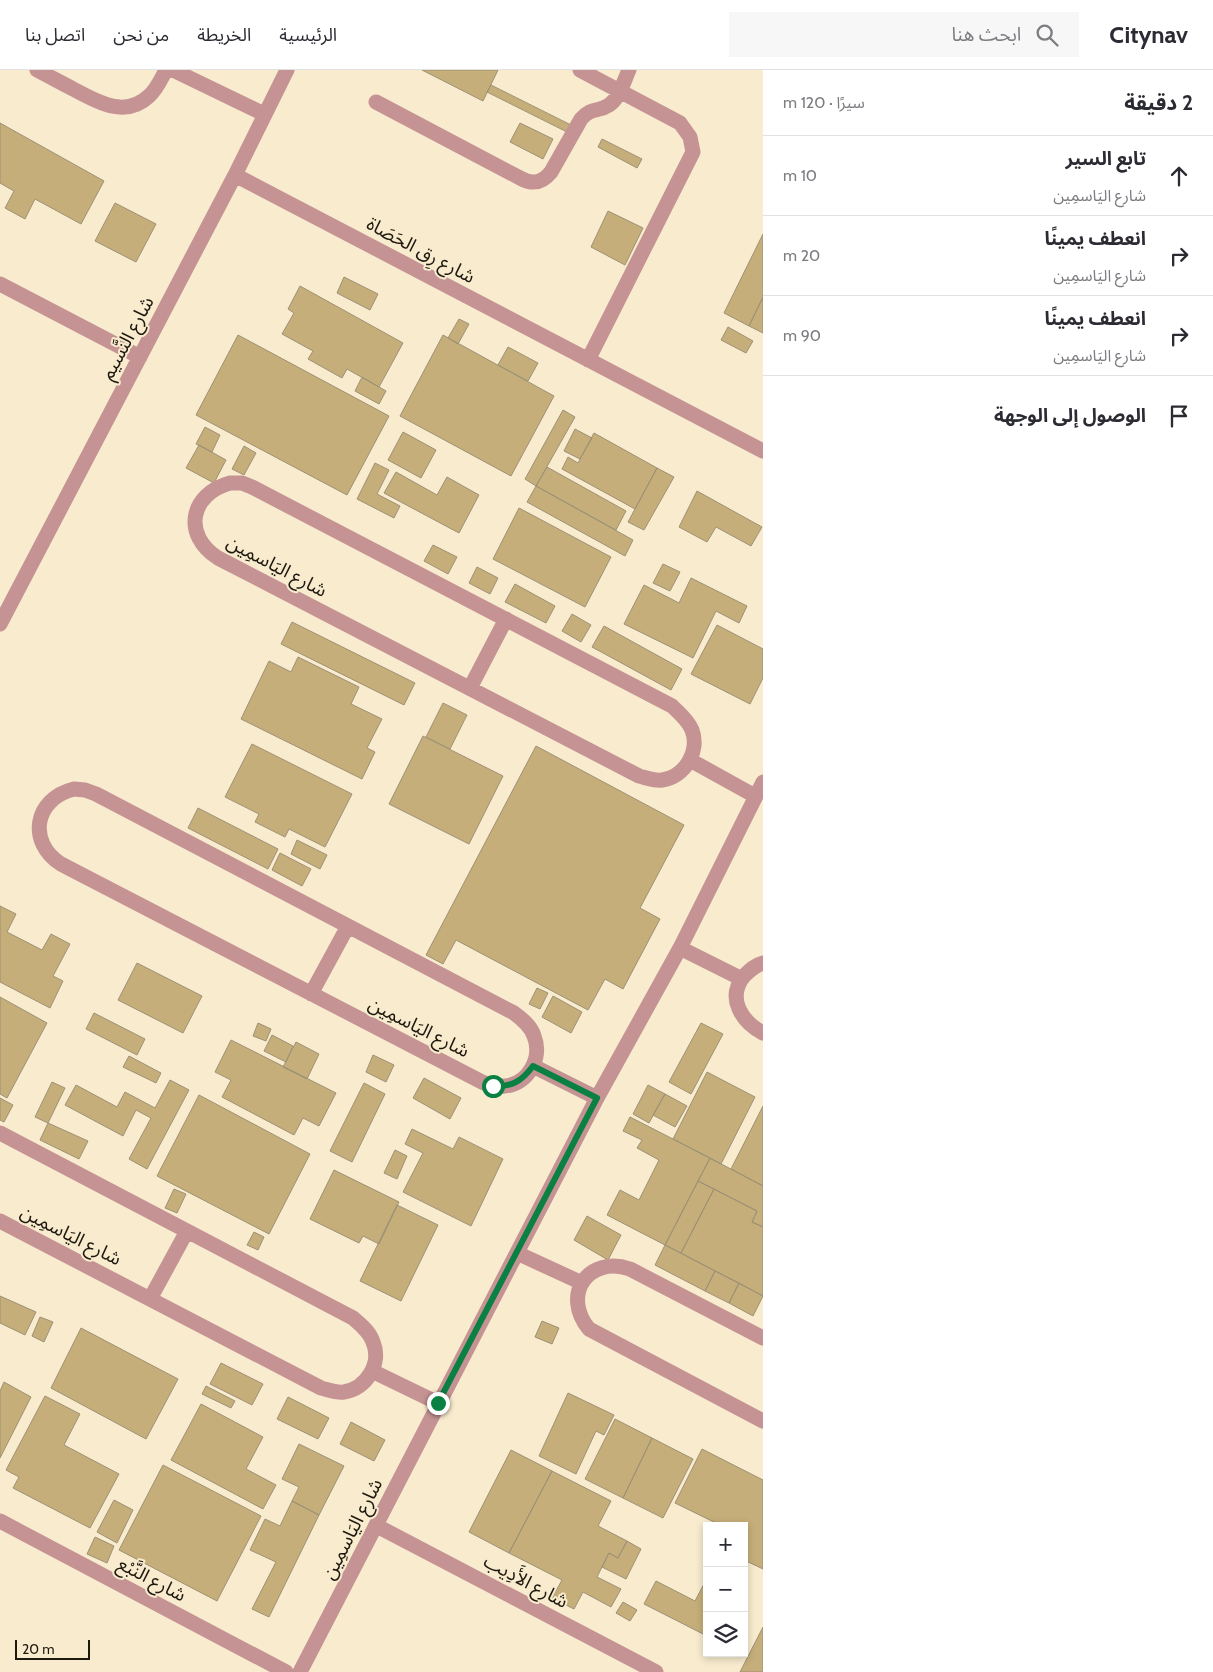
<!DOCTYPE html>
<html lang="ar">
<meta charset="utf-8">
<style>
:root{--surface:#fff;--page:#f7f7f7;--text:#2b2b33;--muted:#7c7c81;--line:#e1e1e2}
body{margin:0;font-family:Cabin,"Noto Sans Arabic",sans-serif;background:var(--page);color:var(--text);direction:rtl}
.controls{position:absolute;right:15px;bottom:15px;display:grid;overflow:hidden;border-radius:0px;box-shadow:0 2px 8px #0003}
.controls button{width:45px;height:45px;display:grid;place-items:center;padding:0;border:0;border-bottom:1px solid var(--line);background:var(--surface);color:var(--text);font:25px sans-serif}
.scale{position:absolute;left:15px;bottom:12px;width:75px;box-sizing:border-box;padding-left:5px;border:2px solid #1e190f;border-top:0;font-size:14px;line-height:18px;white-space:nowrap;color:#1e190f;-webkit-text-stroke:4px #f8ebce;paint-order:stroke}
.stop{position:absolute;width:15px;height:15px;margin:-11px;border:4px solid #0b8043;border-radius:50%;background:#fff}
.stop.end{background:#0b8043;border-color:#fff;box-shadow:0 1px 5px #0008}
.list{margin:0;padding:0;list-style:none}
h2{display:flex;justify-content:space-between;align-items:center;height:65px;margin:0;padding:0 20px;font-size:21px}
h2 small{font-size:16px;font-weight:400;color:var(--muted)}
.list li{display:grid;grid-template-columns:32px 1fr auto;gap:15px;align-items:center;box-sizing:border-box;height:80px;padding:0 20px;border-top:1px solid var(--line)}
.list b{display:block;font-size:19px;white-space:nowrap}
.list p{margin:0;font-size:16px;white-space:nowrap;color:var(--muted)}
.list em{font-size:16px;font-style:normal;color:var(--muted)}
.icon{flex:none;width:28px;height:28px;fill:none;stroke:currentColor;stroke-width:2;stroke-linecap:round;stroke-linejoin:round}
.map{position:relative;flex:none;width:763px;height:1602px;overflow:hidden;direction:ltr}
header{display:flex;align-items:center;gap:30px;box-sizing:border-box;height:70px;padding:0 25px;background:var(--surface);border-bottom:1px solid var(--line)}
header strong{font-size:24px}
nav{display:flex;gap:28px;margin-inline-start:auto;font-size:18px}
.search{width:350px;height:45px;background:var(--page);display:flex;align-items:center;gap:12px;box-sizing:border-box;padding:0 18px;border-radius:0px;color:var(--muted);font-size:19px}
main{display:flex}
aside{flex:1;background:var(--surface)}
.map>svg:first-child{display:block}
.building{fill:#c5ae79;stroke:#9d9176}
.lines{fill:none;stroke-linecap:round;stroke-linejoin:round}
.minor{stroke:#c59394;stroke-width:15}
.route{stroke:#0b8043;stroke-width:6}
.labels{text-anchor:middle;dominant-baseline:central;stroke-width:4;stroke-linejoin:round;paint-order:stroke}
.street-label{font-size:19px;fill:#1e190f;stroke:#f8ebce}
</style>
<header>
<strong>Citynav</strong>
<div class="search"><svg class="icon" aria-label="search" viewBox="0 0 24 24"><circle cx="10" cy="10" r="6"/><path d="M15 15l6 6"/></svg>ابحث هنا</div>
<nav><a>الرئيسية</a><a>الخريطة</a><a>من نحن</a><a>اتصل بنا</a></nav>
</header>
<main>
<aside>
<h2>2 دقيقة<small>سيرًا · 120 m</small></h2>
<ul class="list">
<li><svg class="icon" aria-label="ahead" viewBox="0 0 24 24"><path d="M12 20V5M6 11l6-6 6 6"/></svg><div><b>تابع السير</b><p>شارع اليَاسمِين</p></div><em>10 m</em></li>
<li><svg class="icon" aria-label="right" viewBox="0 0 24 24"><path d="M7 20v-9h11M14 6l5 5-5 5"/></svg><div><b>انعطف يمينًا</b><p>شارع اليَاسمِين</p></div><em>20 m</em></li>
<li><svg class="icon" aria-label="right" viewBox="0 0 24 24"><path d="M7 20v-9h11M14 6l5 5-5 5"/></svg><div><b>انعطف يمينًا</b><p>شارع اليَاسمِين</p></div><em>90 m</em></li>
<li><svg class="icon" aria-label="arrive" viewBox="0 0 24 24"><path d="M6 21V4h12l-3 4 3 4H6"/></svg><div><b>الوصول إلى الوجهة</b></div></li>
</ul>
</aside>
<div class="map">
<svg width="763" height="1602" viewBox="0 0 763 1602">
<rect width="100%" height="100%" fill="#f8ebce"/>
<!-- building -->
<path class="building" d="M422 0H498L483 31Z
M491 15 573 56 569 63 487 22Z
M0 53 104 111 81 154 35 129 25 149 5 138 14 121 0 113Z
M520 53 553 69 543 89 510 72Z
M602 69 642 89 637 98 598 77Z
M115 133 156 154 136 192 95 171Z
M608 141 643 158 625 195 591 177Z
M763 164V227L749 256 724 243Z
M344 207 378 224 370 240 337 223Z
M300 216 403 273 379 317 347 299 342 308 308 289 313 281 282 264 294 243 288 239Z
M763 227V263L749 256Z
M459 249 469 254 458 274 448 268Z
M728 257 753 271 746 283 721 270Z
M238 265 389 346 347 425 196 345Z
M443 265 554 326 511 406 400 346Z
M508 277 538 293 528 311 498 295Z
M362 307 386 321 379 334 355 321Z
M563 340 575 347 536 416 525 409Z
M205 357 220 365 212 382 196 374Z
M575 359 592 368 580 389 564 381Z
M403 362 436 380 421 408 388 390Z
M594 363 657 398 635 439 562 399 568 387 578 393Z
M199 375 226 390 214 413 186 398Z
M244 376 256 383 244 405 232 399Z
M375 393 389 400 377 424 400 436 394 448 357 429Z
M547 397 626 441 616 460 536 416Z
M657 398 674 407 644 460 628 452Z
M396 402 437 425 447 407 479 425 459 463 384 423Z
M536 416 633 470 625 486 527 432Z
M697 421 762 457 751 476 716 457 707 472 679 457Z
M519 438 611 487 585 537 493 489Z
M433 475 457 487 448 504 424 491Z
M663 494 680 502 670 521 653 513Z
M477 497 498 508 490 524 469 513Z
M691 508 747 536 739 553 716 541 693 588 624 554 644 515 679 533Z
M515 514 555 536 546 553 505 532Z
M572 544 591 555 581 572 562 561Z
M292 552 415 613 404 635 281 574Z
M717 555 763 579V608L750 634 691 604Z
M604 556 682 599 671 620 592 577Z
M298 587 359 617 351 634 382 649 367 678 375 682 362 709 241 649 269 591 291 602Z
M443 633 467 645 450 679 426 667Z
M423 666 503 706 469 774 389 734Z
M252 674 352 724 325 777 289 759 285 767 255 752 259 744 225 727Z
M536 676 684 755 640 838 660 849 623 919 605 909 588 940 456 870 443 894 426 885Z
M198 738 278 779 268 799 188 758Z
M297 770 327 785 320 799 291 784Z
M280 783 311 799 302 816 272 800Z
M0 836 16 844 7 862 42 880 51 864 70 874 53 906 63 911 50 938 0 912Z
M137 893 202 926 183 963 118 930Z
M537 918 548 923 540 939 529 934Z
M553 926 582 942 571 963 542 947Z
M0 927 47 953 7 1028 0 1024Z
M94 943 145 969 137 985 86 959Z
M258 953 271 959 266 971 253 966Z
M701 953 723 964 691 1024 669 1012Z
M272 965 293 976 286 992 264 981Z
M231 970 336 1023 319 1056 303 1048 294 1065 222 1027 231 1010 215 1002Z
M296 972 319 984 307 1009 283 997Z
M373 985 394 995 386 1012 366 1002Z
M129 986 161 1003 156 1013 123 997Z
M707 1002 755 1027 721 1094 673 1069Z
M424 1008 461 1028 450 1049 413 1028Z
M170 1010 189 1020 147 1099 129 1089 151 1048 136 1040 123 1066 65 1035 76 1015 117 1037 125 1022 155 1038Z
M52 1012 65 1018 48 1053 35 1047Z
M364 1013 385 1024 352 1092 330 1081Z
M648 1015 665 1024 649 1053 633 1044Z
M665 1024 687 1036 675 1057 653 1045Z
M199 1025 310 1084 269 1164 157 1106Z
M0 1028 13 1035 4 1052 0 1050Z
M763 1036V1116L731 1099Z
M630 1047 710 1088 665 1175 607 1145 620 1120 639 1130 659 1090 637 1078 642 1070 623 1061Z
M48 1053 88 1071 79 1089 40 1070Z
M412 1059 453 1079 459 1067 503 1089 471 1156 403 1122 423 1083 405 1074Z
M395 1080 407 1086 397 1109 384 1103Z
M710 1088 763 1116V1157L752 1152 757 1141 698 1111Z
M334 1100 399 1132 379 1174 363 1166 359 1173 310 1149Z
M698 1111 714 1119 681 1183 665 1175Z
M174 1119 186 1124 177 1143 165 1138Z
M714 1119 757 1141 752 1152 763 1157V1226L681 1183Z
M397 1135 438 1155 401 1231 360 1211Z
M587 1146 621 1165 608 1190 574 1170Z
M254 1162 264 1167 258 1180 247 1175Z
M665 1175 715 1201 705 1221 655 1195Z
M715 1201 739 1213 729 1233 705 1221Z
M739 1213 763 1226 753 1246 729 1233Z
M0 1226 36 1242 25 1265 0 1253Z
M40 1247 53 1252 44 1272 32 1266Z
M542 1251 559 1258 552 1274 535 1267Z
M81 1258 178 1309 146 1369 51 1318Z
M221 1293 263 1314 252 1335 210 1314Z
M4 1312 31 1327 0 1388V1321Z
M206 1316 235 1331 231 1338 202 1324Z
M568 1323 614 1345 604 1365 596 1361 576 1404 539 1386Z
M45 1326 80 1344 64 1375 119 1404 90 1458 13 1418 19 1407 6 1400Z
M288 1327 329 1348 318 1369 277 1349Z
M201 1334 263 1367 246 1399 276 1415 263 1439 171 1390Z
M615 1349 652 1368 623 1428 585 1409Z
M351 1352 385 1370 374 1391 340 1374Z
M652 1368 693 1389 663 1448 623 1428Z
M299 1374 344 1396 319 1445 292 1431 299 1417 282 1409Z
M702 1379 763 1410V1499L744 1490V1456H717L718 1454 675 1433Z
M511 1380 552 1401 509 1483 469 1462Z
M163 1395 261 1446 217 1531 119 1480Z
M552 1401 611 1431 598 1456 627 1471 618 1488 609 1483 597 1507 621 1519 611 1537 583 1522 574 1539 552 1528 562 1510 509 1483Z
M114 1430 133 1440 117 1473 97 1462Z
M292 1431 319 1445 269 1547 252 1539 276 1492 250 1480 265 1449 280 1456Z
M95 1467 114 1476 107 1493 87 1484Z
M627 1471 641 1479 626 1509 602 1497 609 1483 618 1488Z
M656 1511 695 1531 705 1512 707 1513V1566L644 1534Z
M623 1532 637 1540 630 1551 616 1543Z
M763 1557V1602H740Z"/>
<g class="lines">
<!-- minor -->
<path class="minor" d="M37 0C50 7 62 13 75 20 99 33 126 48 149 26 157 19 161 9 166 0
M173 0 264 44
M580 0 680 53 690 67 693 82 588 290
M376 32 522 109C534 115 543 112 551 102L581 49C593 36 597 43 609 35 619 29 624 11 629 0
M235 105 763 381
M0 214 140 287
M230 413H242L252 417 672 636C679 643 688 650 692 660 700 681 685 707 662 710 654 711 647 708 639 706L218 488C182 465 190 424 230 413Z
M0 554 235 105 287 0
M470 618 506 549
M690 690 755 726
M74 719 85 720 96 724 514 943C522 949 531 956 534 966 543 988 528 1014 505 1016 497 1017 489 1015 482 1012L61 794C27 772 34 729 74 719Z
M680 878 742 909
M763 893C755 895 750 900 744 906 726 928 742 952 763 963
M311 924 348 856
M533 996 597 1028
M0 1063 353 1248C361 1255 370 1262 373 1272 382 1293 367 1318 344 1322 336 1323 329 1320 321 1318L0 1151
M517 1183 582 1213
M150 1229 187 1161
M763 1268 630 1199C588 1185 561 1225 589 1259L763 1351
M372 1301 438 1333
M0 1451 286 1602
M377 1456 656 1602
M300 1602 597 1028 680 878 763 712"/>
</g>
<g class="lines">
<!-- route -->
<path class="route" d="M438 1333 597 1028 533 996C522 1011 512 1017 493 1016"/>
</g>
<g class="labels">
<!-- street labels -->
<g class="street-label">
<text transform="translate(421 180) rotate(28)">شارع رِق الحَصَاة</text>
<text transform="translate(127 268) rotate(-62)">شارع النَّسيم</text>
<text transform="translate(277 496) rotate(28)">شارع اليَاسمِين</text>
<text transform="translate(419 957) rotate(27)">شارع اليَاسمِين</text>
<text transform="translate(71 1165) rotate(27)">شارع اليَاسمِين</text>
<text transform="translate(352 1459) rotate(-63)">شارع اليَاسمِين</text>
<text transform="translate(152 1509) rotate(28)">شارع النَّبْع</text>
<text transform="translate(526 1511) rotate(28)">شارع الأَدِيب</text>
</g>
</g>
</svg>
<div class="controls">
<button>+</button>
<button>−</button>
<button><svg class="icon" aria-label="layers" viewBox="0 0 24 24"><path d="M12 4l9 5-9 5-9-5zM3 14l9 5 9-5"/></svg></button>
</div>
<div class="scale">20 m</div>
<div class="stop" style="left:493px;top:1016px"></div>
<div class="stop end" style="left:438px;top:1333px"></div>
</div>
</main>
